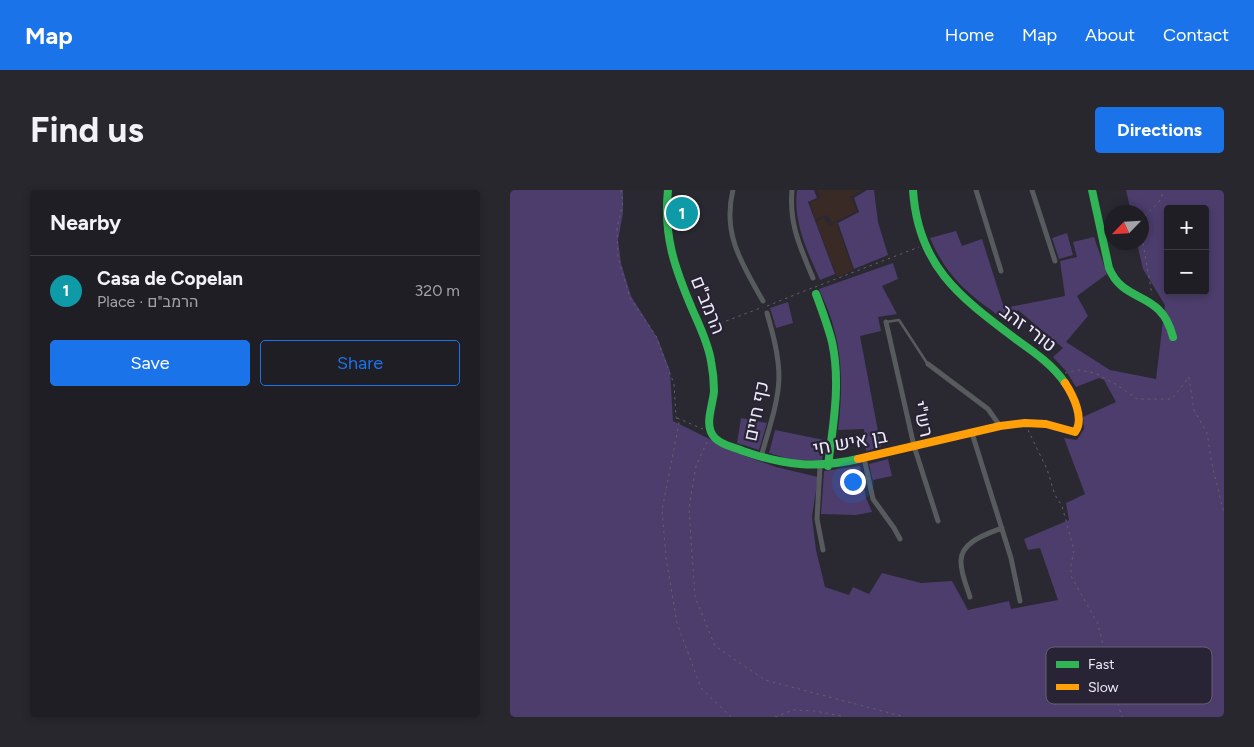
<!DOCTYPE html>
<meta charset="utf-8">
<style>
:root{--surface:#201e25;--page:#28272d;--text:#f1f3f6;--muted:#a2a2a7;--line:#3d3c42;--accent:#1a73e8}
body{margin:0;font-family:Figtree,Heebo,sans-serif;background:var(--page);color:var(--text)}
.controls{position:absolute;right:15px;top:15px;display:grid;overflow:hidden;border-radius:5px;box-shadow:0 2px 8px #0003}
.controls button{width:45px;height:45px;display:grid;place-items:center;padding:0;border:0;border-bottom:1px solid var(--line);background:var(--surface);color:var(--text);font:25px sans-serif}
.compass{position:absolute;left:594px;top:15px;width:45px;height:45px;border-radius:50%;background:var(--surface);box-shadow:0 2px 8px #0003;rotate:245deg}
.you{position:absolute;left:342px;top:291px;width:18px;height:18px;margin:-12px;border:4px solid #fff;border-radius:50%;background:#1a73e8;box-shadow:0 0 0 8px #1a73e833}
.badge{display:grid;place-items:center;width:32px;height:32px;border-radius:50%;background:var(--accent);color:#fff;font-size:16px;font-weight:700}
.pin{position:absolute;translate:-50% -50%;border:2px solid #fff;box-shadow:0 1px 5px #0006}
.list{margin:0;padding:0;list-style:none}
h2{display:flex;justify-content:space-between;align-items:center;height:65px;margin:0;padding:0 20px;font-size:21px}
h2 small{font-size:16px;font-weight:400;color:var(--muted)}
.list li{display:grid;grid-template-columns:32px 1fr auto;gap:15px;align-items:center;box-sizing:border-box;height:70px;padding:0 20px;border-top:1px solid var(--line)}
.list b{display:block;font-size:19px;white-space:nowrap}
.list p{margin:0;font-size:16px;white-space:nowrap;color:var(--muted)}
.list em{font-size:16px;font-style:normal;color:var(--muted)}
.actions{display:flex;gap:10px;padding:15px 20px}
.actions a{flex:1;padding:11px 0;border:1px solid var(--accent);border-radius:5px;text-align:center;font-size:18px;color:var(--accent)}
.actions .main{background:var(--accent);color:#fff}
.map{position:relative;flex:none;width:714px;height:527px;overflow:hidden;border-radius:5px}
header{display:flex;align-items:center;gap:30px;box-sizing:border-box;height:70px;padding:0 25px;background:var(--accent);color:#fff}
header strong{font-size:24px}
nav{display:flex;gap:28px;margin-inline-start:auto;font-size:18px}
.intro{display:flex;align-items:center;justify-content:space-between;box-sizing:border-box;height:120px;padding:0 30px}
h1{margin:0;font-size:35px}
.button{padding:12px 22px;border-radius:5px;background:var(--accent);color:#fff;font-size:18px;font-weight:700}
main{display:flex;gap:30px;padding:0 30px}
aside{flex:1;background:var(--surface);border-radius:5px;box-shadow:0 2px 8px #0003}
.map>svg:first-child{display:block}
.education{fill:#3a2a26}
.green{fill:#4c3d6d;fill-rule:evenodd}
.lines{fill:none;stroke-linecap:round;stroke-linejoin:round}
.path{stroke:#616266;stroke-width:1;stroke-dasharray:2.5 4;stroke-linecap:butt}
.lane{stroke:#585b5e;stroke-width:2.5}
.street{stroke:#585b5e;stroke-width:5}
.fast{stroke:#30b455;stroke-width:8}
.slow{stroke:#ff9f0a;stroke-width:8}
.labels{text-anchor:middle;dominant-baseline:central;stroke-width:4.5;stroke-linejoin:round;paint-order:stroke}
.street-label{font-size:19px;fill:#edebf6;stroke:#292435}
.key{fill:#292435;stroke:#64606f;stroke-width:1}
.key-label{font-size:14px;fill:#edebf6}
</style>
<header>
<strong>Map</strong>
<nav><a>Home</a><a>Map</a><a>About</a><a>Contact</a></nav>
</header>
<div class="intro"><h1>Find us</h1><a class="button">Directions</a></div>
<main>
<aside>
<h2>Nearby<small></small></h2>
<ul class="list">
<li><span class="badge" style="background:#0f9aa8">1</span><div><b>Casa de Copelan</b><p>Place · הרמב&quot;ם</p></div><em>320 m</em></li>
</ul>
<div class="actions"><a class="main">Save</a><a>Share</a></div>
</aside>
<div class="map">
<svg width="714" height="527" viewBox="0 0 714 527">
<rect width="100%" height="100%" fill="#2a2831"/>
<!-- education -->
<path class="education" d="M307 0H353L340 6 347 21 322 33 317 25 305 29 300 13 310 8Z
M314 27 316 33 318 32 320 36 326 32 343 80 327 87 306 32Z"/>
<!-- green -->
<path class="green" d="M0 0H113V23L108 50 111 73 121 106 148 149 160 181 163 231 232 265 266 277 308 287 302 327 306 360 315 397 339 405 343 397 359 404 372 383 411 393 442 391 458 420 499 411 501 419 548 410 530 358 518 360 514 349 559 330 556 313 575 304 554 248 567 250 574 239 573 227 606 212 594 190 589 188 566 197 556 181 543 167 553 158 508 120 498 132C462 107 438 90 420 48L446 41 452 56 472 49 494 118 555 106 550 71 567 67 563 52 584 47 597 84 567 106 578 126 556 152 600 180 646 189 655 115 633 79 627 53 632 52V22H621L616 0H714V527H0ZM658 19H695V101H658Z
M287 0H304L307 8 298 12 325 84 310 90C297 60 283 33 287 0Z
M357 0H364L368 32 378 65 344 79 328 33 349 22 344 8Z
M557 43 563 65 549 69 542 48Z
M383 73 388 89 372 96 387 124 368 127 371 141 350 146 371 257 356 261 354 239 328 240C332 208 333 174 325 143 322 128 315 113 309 99Z
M278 112 283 133 266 138 260 118Z
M231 228 257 233 249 260 227 253Z
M265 240 314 250 312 271 282 270 259 263Z
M378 269 382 286 363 290 359 274Z
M350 276 356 308 362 322 346 325 311 324 314 281Z"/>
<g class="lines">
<!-- path -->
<path class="path" d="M111 0 113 12 107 38 108 68 120 108 146 146 164 194 166 227 169 233 152 320 156 368 167 433 191 498 221 527
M632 32C638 17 651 18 653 0
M632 47 642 105
M305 97 409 57
M257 116 302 98
M198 138 253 117
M555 183 568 180 585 183 607 195 627 209H662L679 187 684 220 697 243 702 274 714 324
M167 228 193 239
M518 240 537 279 545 305 552 316 564 360 561 375V386L588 434 604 501 612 527
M197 252 186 276 179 318 185 407 205 456 255 490 395 527
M265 527 283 520 305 521 335 527"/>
<!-- lane -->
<path class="lane" d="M376 132 389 130 417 173"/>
<!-- street -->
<path class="street" d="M223 0C212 44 232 74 253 111
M282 0C279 34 290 57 303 88
M466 0 491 81
M522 0 545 71
M376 132 404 256 428 331
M418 174 478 219 490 236
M462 243 501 368 510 411
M251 267C258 241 268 215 269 188 269 166 263 144 257 123
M354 268 363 309 384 338 390 349
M310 277 307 329 313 360
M460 407C457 397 451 384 451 372 450 352 477 344 492 338"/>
<!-- fast -->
<path class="fast" d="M158 0C153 46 165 79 183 121 190 137 198 153 201 171 203 181 204 191 204 201 203 216 193 236 205 248 213 256 224 257 233 261 273 275 306 279 348 269
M403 0C408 77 450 107 507 150 524 162 543 175 555 193
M582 0 599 78C614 115 651 99 663 147
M306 104C312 120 318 136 322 152 331 193 323 235 318 276"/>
<!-- slow -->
<path class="slow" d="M348 269 490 236 515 233 536 234 565 242C575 229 563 205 555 193"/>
</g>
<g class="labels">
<!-- street labels -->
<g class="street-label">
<text transform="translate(198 115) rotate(68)">הרמב"ם</text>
<text transform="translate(518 138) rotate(37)">טורי זהב</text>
<text transform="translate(246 221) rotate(-78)">כף חיים</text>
<text transform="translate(413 229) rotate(77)">רש"י</text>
<text transform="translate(340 252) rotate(-10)">בן איש חי</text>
</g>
</g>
<!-- legend -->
<rect x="536" y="457" width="166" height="57" rx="8" class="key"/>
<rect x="546" y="471" width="23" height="7" fill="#30b455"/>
<rect x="546" y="494" width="23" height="6" fill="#ff9f0a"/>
<g class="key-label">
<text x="578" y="479">Fast</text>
<text x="578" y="502">Slow</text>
</g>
</svg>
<div class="controls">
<button>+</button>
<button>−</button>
</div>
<svg class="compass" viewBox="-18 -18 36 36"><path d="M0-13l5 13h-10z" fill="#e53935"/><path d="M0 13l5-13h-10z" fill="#a2a2a7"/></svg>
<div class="you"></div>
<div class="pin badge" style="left:172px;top:23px;background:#0f9aa8">1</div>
</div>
</main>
